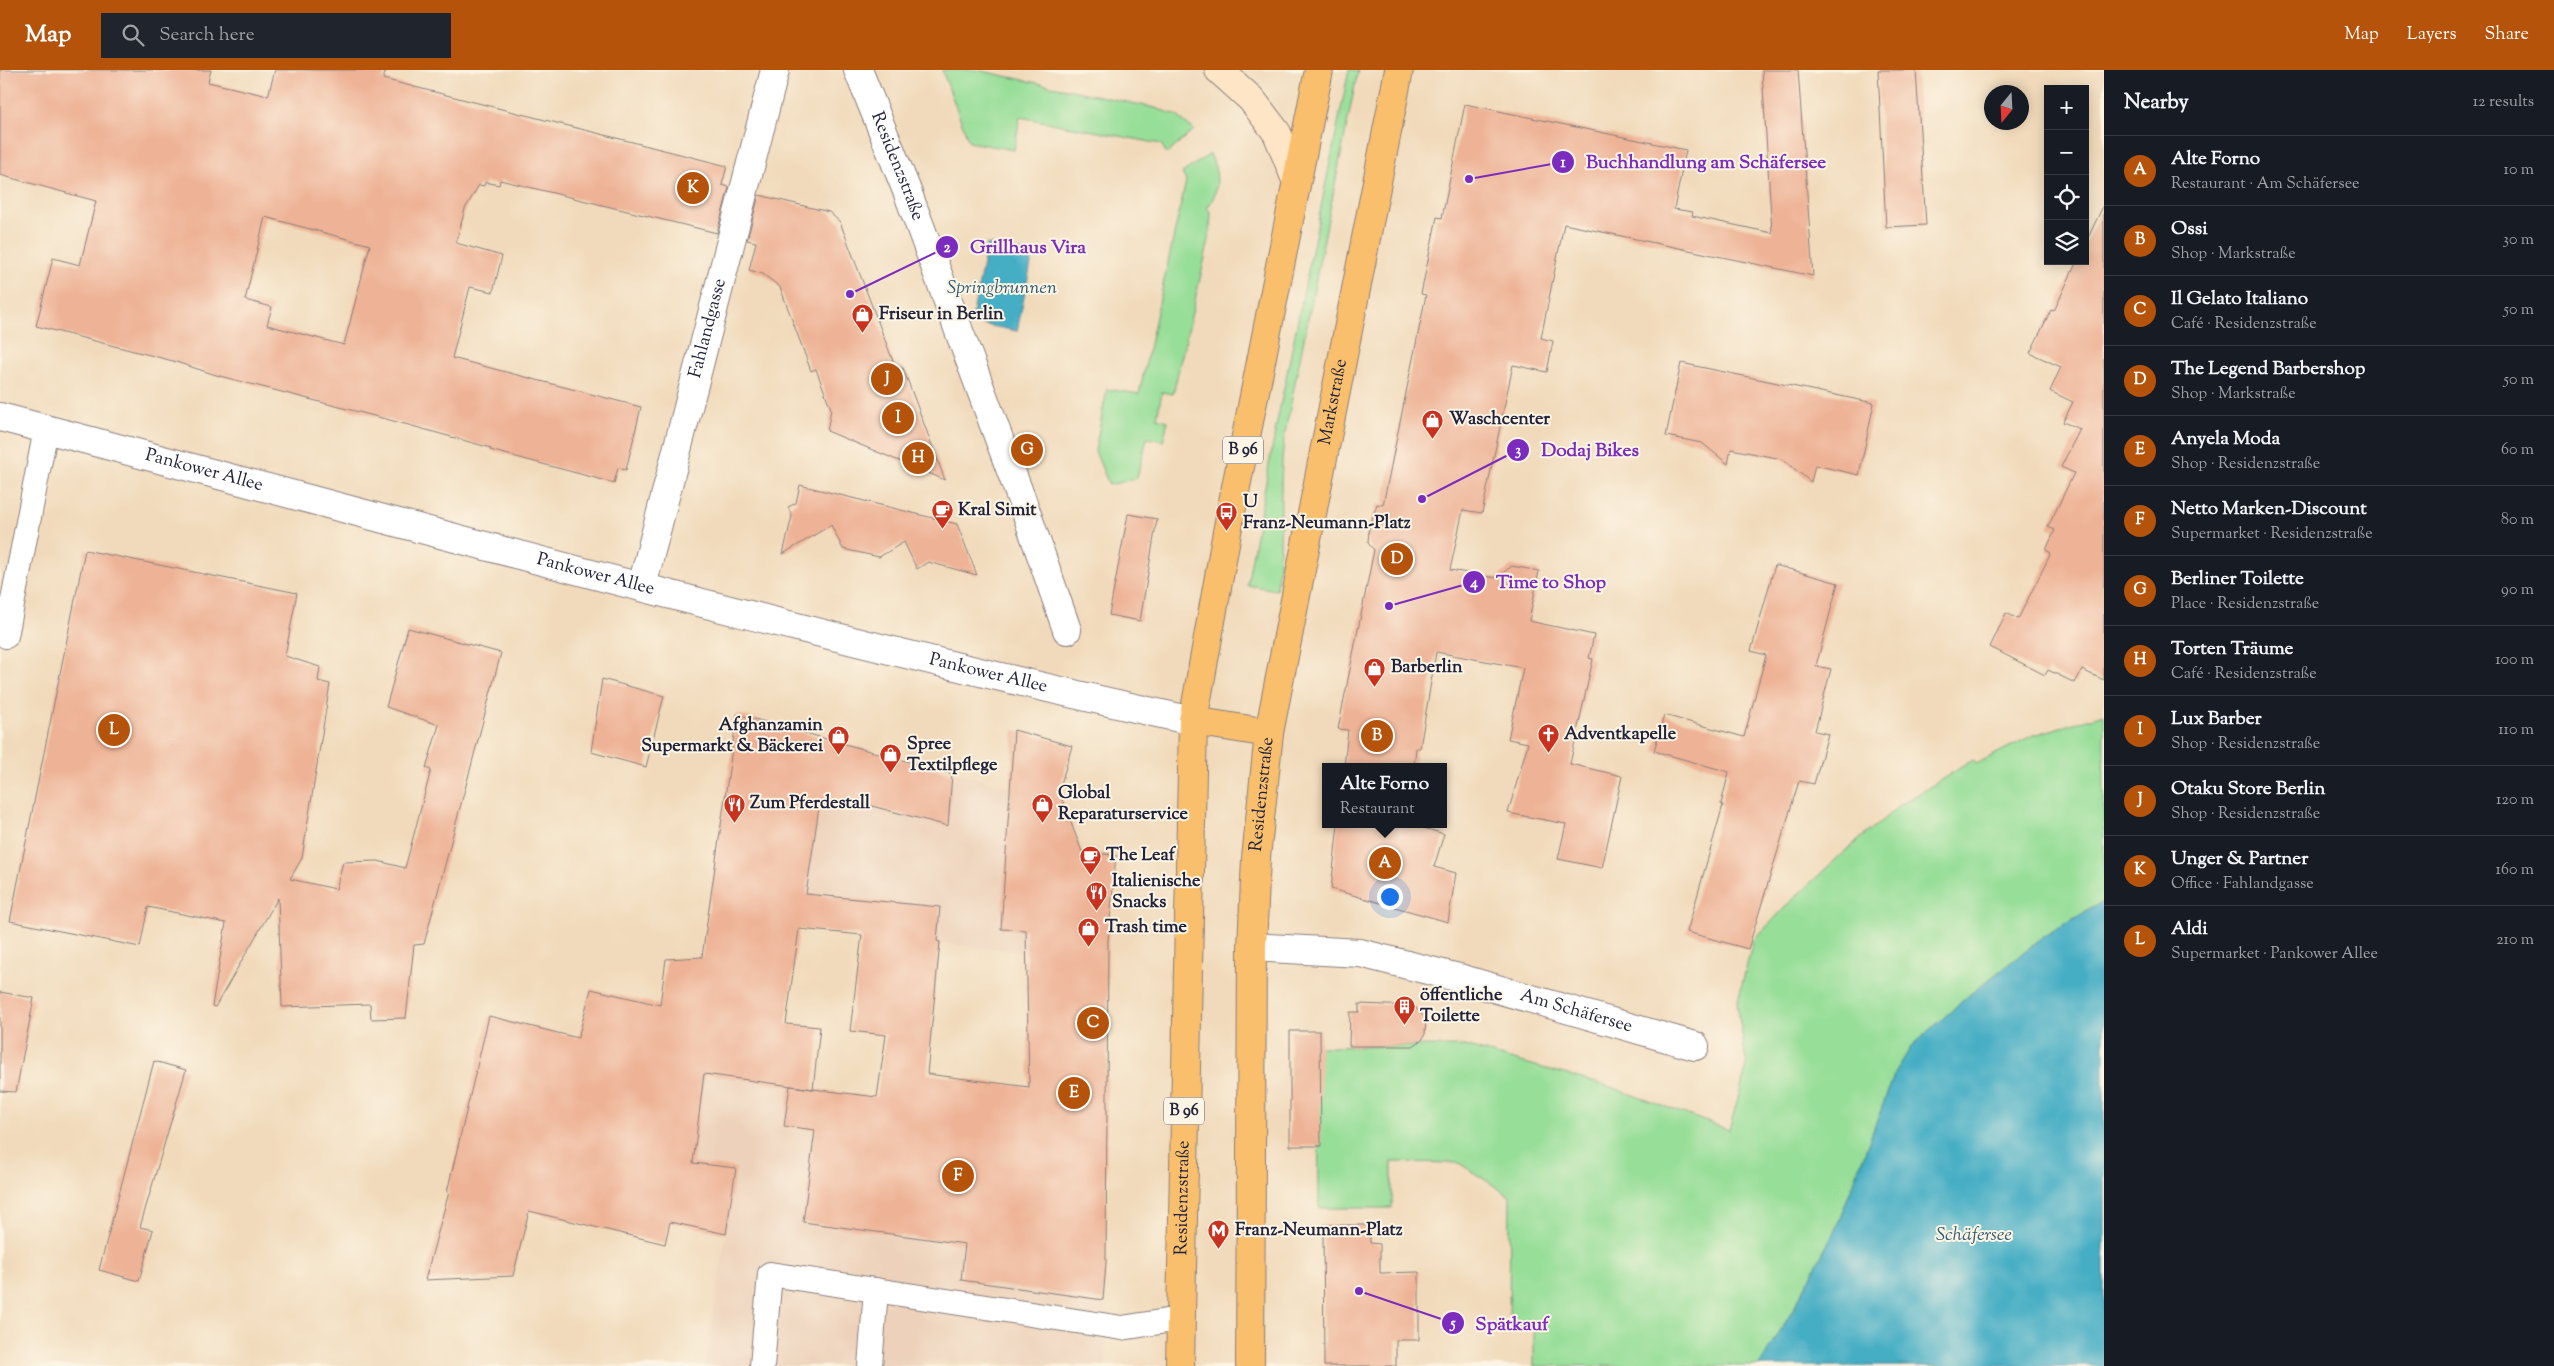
<!DOCTYPE html>
<meta charset="utf-8">
<style>
:root{--surface:#171b24;--page:#20242c;--text:#f1f3f6;--muted:#9ea1a6;--line:#363941;--accent:#b45309}
body{margin:0;font-family:"Sorts Mill Goudy",serif;background:var(--page);color:var(--text)}
.controls{position:absolute;right:15px;top:15px;display:grid;overflow:hidden;border-radius:0px;box-shadow:0 2px 12px #0003}
.controls button{width:45px;height:45px;display:grid;place-items:center;padding:0;border:0;border-bottom:1px solid var(--line);background:var(--surface);color:var(--text);font:25px sans-serif}
.compass{position:absolute;left:1984px;top:15px;width:45px;height:45px;border-radius:50%;background:var(--surface);box-shadow:0 2px 12px #0003;rotate:198deg}
.you{position:absolute;left:1389px;top:826px;width:18px;height:18px;margin:-12px;border:4px solid #fff;border-radius:50%;background:#1a73e8;box-shadow:0 0 0 8px #1a73e833}
.badge{display:grid;place-items:center;width:32px;height:32px;border-radius:50%;background:var(--accent);color:#fff;font-size:16px;font-weight:700}
.pin{position:absolute;translate:-50% -50%;border:2px solid #fff;box-shadow:0 1px 5px #0006}
.popup{position:absolute;left:1322px;top:693px;width:125px;height:65px;box-sizing:border-box;display:grid;place-content:center;border-radius:0px;background:var(--surface);filter:drop-shadow(0 1px 4px #0005);font-size:16px;white-space:nowrap;color:var(--muted)}
.popup b{font-size:19px;color:var(--text)}
.popup::after{content:'';position:absolute;left:50%;top:100%;margin-left:-10px;border:10px solid transparent;border-top-color:var(--surface)}
.list{margin:0;padding:0;list-style:none}
h2{display:flex;justify-content:space-between;align-items:center;height:65px;margin:0;padding:0 20px;font-size:21px}
h2 small{font-size:16px;font-weight:400;color:var(--muted)}
.list li{display:grid;grid-template-columns:32px 1fr auto;gap:15px;align-items:center;box-sizing:border-box;height:70px;padding:0 20px;border-top:1px solid var(--line)}
.list b{display:block;font-size:19px;white-space:nowrap}
.list p{margin:0;font-size:16px;white-space:nowrap;color:var(--muted)}
.list em{font-size:16px;font-style:normal;color:var(--muted)}
.icon{flex:none;width:28px;height:28px;fill:none;stroke:currentColor;stroke-width:2;stroke-linecap:round;stroke-linejoin:round}
.map{position:relative;flex:none;width:2104px;height:1296px;overflow:hidden}
header{display:flex;align-items:center;gap:30px;box-sizing:border-box;height:70px;padding:0 25px;background:var(--accent);color:#fff}
header strong{font-size:24px}
nav{display:flex;gap:28px;margin-inline-start:auto;font-size:18px}
.search{width:350px;height:45px;background:var(--page);display:flex;align-items:center;gap:12px;box-sizing:border-box;padding:0 18px;border-radius:0px;color:var(--muted);font-size:19px}
main{display:flex}
aside{flex:1;background:var(--surface)}
.map>svg:first-child{display:block}
.built{fill:#edd1ba}
.green{fill:#97de98;stroke:#5c806a}
.water{fill:#45adc4;stroke:#346880}
.building{fill:#eeb396;fill-rule:evenodd}
.lines{fill:none;stroke-linecap:round;stroke-linejoin:round}
.service-casing{stroke:#8a7e7b;stroke-width:26}
.pedestrian-casing{stroke:#8a7e7b;stroke-width:30}
.minor-casing{stroke:#8a7e7b;stroke-width:30}
.tertiary-casing{stroke:#8a7e7b;stroke-width:30}
.secondary-casing{stroke:#8a7e7b;stroke-width:30}
.primary-casing{stroke:#8a7e7b;stroke-width:30}
.service{stroke:#fff;stroke-width:24}
.pedestrian{stroke:#fff;stroke-width:28}
.minor{stroke:#fff;stroke-width:28}
.tertiary{stroke:#fff;stroke-width:28}
.secondary{stroke:#fde5c5;stroke-width:28}
.primary{stroke:#f9bf6d;stroke-width:28}
.labels{text-anchor:middle;dominant-baseline:central;stroke-width:4;stroke-linejoin:round;paint-order:stroke}
.shield{fill:#fcf5e5;stroke:#63616e;stroke-width:1}
.shield-label{font-size:16px;font-weight:bold;fill:#22223b}
.street-label{font-size:18px;fill:#22223b;stroke:#fcf5e5}
.poi-label{font-size:18px;font-weight:bold;fill:#22223b;stroke:#fcf5e5;text-anchor:start}
.water-label{font-size:19px;font-style:italic;fill:#305a72;stroke:#fcf5e5}
.leader{fill:none;stroke:#7b2cbf;stroke-width:2}
.callout-dot{fill:#7b2cbf;stroke:#fcf5e5;stroke-width:2}
.mark-label{font-size:15px;text-anchor:middle;font-weight:bold;fill:#fff}
.callout-label{font-size:19px;text-anchor:middle;font-weight:bold;fill:#7b2cbf;stroke:#fcf5e5;stroke-width:4;stroke-linejoin:round;paint-order:stroke}
</style>
<header>
<strong>Map</strong>
<div class="search"><svg class="icon" aria-label="search" viewBox="0 0 24 24"><circle cx="10" cy="10" r="6"/><path d="M15 15l6 6"/></svg>Search here</div>
<nav><a>Map</a><a>Layers</a><a>Share</a></nav>
</header>
<main>
<div class="map">
<svg width="2104" height="1296" viewBox="0 0 2104 1296">
<rect width="100%" height="100%" fill="#fcf5e5"/>
<filter id="ink" filterUnits="userSpaceOnUse"><feTurbulence type="fractalNoise" baseFrequency=".02" numOctaves="2"/><feDisplacementMap in="SourceGraphic" scale="10" xChannelSelector="R" yChannelSelector="G"/><feConvolveMatrix kernelMatrix="1 2 1 2 8 2 1 2 1" color-interpolation-filters="sRGB"/></filter>
<filter id="wash" filterUnits="userSpaceOnUse"><feTurbulence type="fractalNoise" baseFrequency=".0096" numOctaves="4" result="noise"/><feDisplacementMap in="SourceGraphic" scale="20" xChannelSelector="R" yChannelSelector="G"/><feGaussianBlur stdDeviation="1.12" result="paint"/><feColorMatrix in="noise" values="0 0 0 0 0 0 0 0 0 0 0 0 0 0 0 0 0 1.4 0 .05"/><feComposite in="paint" operator="in"/></filter>
<g filter="url(#wash)">
<rect width="100%" height="100%" fill="#f1dabb"/>
<!-- built -->
<path class="built" d="M798 661 1063 731 1082 782 1116 785 1027 882 770 856Z
M712 945 748 1010 1107 1059 1106 1296 923 1291V1296H705L736 1098 693 1093Z"/>
<!-- green -->
<path class="green" d="M942 0H977L1155 38 1176 45 1194 60 1167 84 1161 74 1020 47 1014 80 969 72Z
M1349 0H1358L1284 368C1278 419 1284 469 1276 520L1247 515 1276 357Z
M1210 84C1219 102 1220 122 1207 138L1211 142 1209 170 1173 324 1162 322 1157 348 1168 351 1163 371 1147 368 1137 408 1109 415 1095 381 1107 319 1139 324 1186 111 1182 103Z
M2104 644V831L2044 866 1968 926 1911 977 1895 1003 1837 1156 1793 1240 1759 1296H1534V1257H1509L1510 1126 1459 1093 1392 1092V1138H1319L1318 977 1464 976 1611 1017 1729 1060 1747 996 1737 934 1753 871 1793 829 1845 781 1902 734 1973 690 1976 694 2031 666Z"/>
<!-- water -->
<path class="water" d="M987 174 1033 184 1017 261 971 252Z
M2104 831V1296H1759L1793 1240 1837 1156 1895 1003 1911 977 1968 926 2044 866Z"/>
<g id="blocks">
<!-- building -->
<path class="building" d="M0 0H211L208 12 268 26 275 0H386L383 9 727 96 722 115 729 117 717 163 500 110 499 115 485 112 484 116 479 115 465 139 456 173 502 186 493 222 470 217 452 288 641 337 626 400 618 398 614 413 490 380 491 378 405 354 216 305 173 291 36 256 53 188 80 195 96 131 0 105ZM265 147 370 175 344 275 267 255 272 237 245 230Z
M1762 0H1798L1813 206 1564 154 1541 268 1553 271 1547 302 1513 295 1482 443 1463 440 1450 500 1496 508 1512 496 1539 501 1529 551 1594 565 1589 588 1593 589 1570 694 1622 706 1602 798 1558 789 1566 754 1508 743 1528 673 1508 669 1523 598 1436 582 1420 678H1416L1414 697H1344L1348 660 1338 659 1374 480 1368 473 1369 458 1377 434 1383 435 1426 225 1421 224 1437 147 1442 148 1465 34 1686 80 1674 139 1693 142 1692 146 1772 163Z
M1878 0H1916L1926 155 1886 157Z
M759 125 829 142 840 152 896 299 903 298 945 410 827 361 831 339 816 299 811 301 780 217 763 204 749 200 756 172 747 170Z
M2104 134V610L2082 600 2075 613 2048 600 2045 605 1990 577 2006 543 2018 549 2051 483 2046 480 2055 460 2048 457 2074 403 2061 397 2080 359 2063 352 2073 332 2050 321 2061 297 2030 283 2051 240 2054 241 2077 191H2085V174Z
M1681 293 1874 333 1859 405 1815 395 1811 412 1782 389 1731 379 1728 394 1702 373 1666 366Z
M800 415 957 454 977 505 928 492 917 499 904 472 879 487 843 479 831 455 783 484 792 446 788 437 796 433Z
M1128 444 1157 449 1140 551 1109 545Z
M85 480 297 523 285 586 320 597 318 611 330 614 302 788 290 809 336 819 343 792 378 791 405 798 431 700 426 698 439 655 386 637 408 558 501 583 424 874 414 875 406 948 371 949 370 934 282 937 278 828 215 937 212 936 226 853 148 837 140 877 10 851Z
M1775 495 1838 513 1816 596 1831 599 1815 661 1828 664 1814 714 1799 711 1748 879 1687 862 1723 735 1721 734 1729 702 1654 681 1664 645 1744 667 1766 585 1751 581Z
M602 609 664 626 646 697 591 682Z
M737 644 952 704 948 756 845 729 843 737 820 731 806 824 940 837 937 871 940 872 927 1004 1029 1017 1026 860 1001 859 1014 660 1072 676 1059 721 1082 782 1116 785 1108 871 1106 1193 1103 1230 961 1210 965 1174 803 1152 815 1060 784 1056 790 1016 813 1019 704 1004 693 1093 736 1098 726 1164 670 1152 665 1174 529 1141 513 1206 425 1210 449 1122H447L489 946 578 968 591 919 660 935 666 889 702 887ZM799 859 862 865 850 961 886 965 877 1027 813 1019 820 957 786 954Z
M1338 754H1410L1444 764 1434 797 1456 803 1448 852 1331 819Z
M0 922 34 928 16 1022 0 1021Z
M1359 934 1414 936 1426 949 1425 964 1422 970 1413 976H1349L1350 942H1359Z
M1290 961H1320L1321 1076H1290Z
M154 991 186 1000 140 1157 153 1160 139 1211 99 1200Z
M1323 1155H1370V1173L1380 1174V1203L1419 1202V1270H1396V1296H1324Z"/>
</g>
</g>
<g filter="url(#ink)">
<use href="#blocks" fill-opacity="0" stroke="#8a7e7b" stroke-width="1"/>
<g class="lines">
<defs>
<path id="service" d="M6 566 46 359
M762 1296 770 1204 1122 1258 1179 1249
M870 1296 876 1220"/>
<g id="pedestrian">
<path id="s1" d="M858 0 907 121 1024 436 1067 560"/>
</g>
<g id="minor">
<path id="s2" d="M642 516 775 0"/>
<path id="s3" d="M1252 877 1360 883 1459 908 1695 976"/>
</g>
<g id="tertiary">
<path id="s4" d="M0 347C397 451 792 563 1193 651"/>
</g>
<path id="secondary" d="M1219 0 1252 30 1277 63 1296 110"/>
<g id="primary">
<path d="M1193 651 1269 663"/>
<path id="s5" d="M1180 1296 1193 651 1227 462 1319 0"/>
<path id="s6" d="M1250 1296 1252 877 1256 788 1269 663 1399 0"/>
</g>
</defs>
<!-- service casing -->
<use href="#service" class="service-casing"/>
<!-- pedestrian casing -->
<use href="#pedestrian" class="pedestrian-casing"/>
<!-- minor casing -->
<use href="#minor" class="minor-casing"/>
<!-- tertiary casing -->
<use href="#tertiary" class="tertiary-casing"/>
<!-- secondary casing -->
<use href="#secondary" class="secondary-casing"/>
<!-- primary casing -->
<use href="#primary" class="primary-casing"/>
<!-- service -->
<use href="#service" class="service"/>
<!-- pedestrian -->
<use href="#pedestrian" class="pedestrian"/>
<!-- minor -->
<use href="#minor" class="minor"/>
<!-- tertiary -->
<use href="#tertiary" class="tertiary"/>
<!-- secondary -->
<use href="#secondary" class="secondary"/>
<!-- primary -->
<use href="#primary" class="primary"/>
</g>
</g>
<!-- icons -->
<defs>
<symbol id="shop-pin" viewBox="-11 -11 22 30"><path d="M0 17L-7.5 6A9.5 9.5 0 1 1 7.5 6Z" fill="#c8321e" stroke="#fcf5e5"/><path d="M-5-2.5h2.3a2.7 3.5 0 0 1 5.4 0H5L5.5 6h-11ZM-1.5-2.5h3a1.5 2.3 0 0 0-3 0Z" fill="#fff"/></symbol>
<symbol id="cafe-pin" viewBox="-11 -11 22 30"><path d="M0 17L-7.5 6A9.5 9.5 0 1 1 7.5 6Z" fill="#c8321e" stroke="#fcf5e5"/><path d="M-5.5-4.5H6V0H3Q3 3.5 0 3.5H-2.5Q-5.5 3.5-5.5 0ZM3-3.2v2h1.7v-2ZM-6 4.5H4V6H-6Z" fill="#fff"/></symbol>
<symbol id="bus-pin" viewBox="-11 -11 22 30"><path d="M0 17L-7.5 6A9.5 9.5 0 1 1 7.5 6Z" fill="#c8321e" stroke="#fcf5e5"/><path d="M-5-6H5V4H4V6H2V4H-2V6H-4V4H-5ZM-3.5-4V0h7V-4ZM-3.5 1.2v1.5H-2V1.2ZM2 1.2v1.5H3.5V1.2Z" fill="#fff"/></symbol>
<symbol id="church-pin" viewBox="-11 -11 22 30"><path d="M0 17L-7.5 6A9.5 9.5 0 1 1 7.5 6Z" fill="#c8321e" stroke="#fcf5e5"/><path d="M-1.2-6h2.4v3.5h3.3v2.4h-3.3V6h-2.4V-.1h-3.3v-2.4h3.3Z" fill="#fff"/></symbol>
<symbol id="restaurant-pin" viewBox="-11 -11 22 30"><path d="M0 17L-7.5 6A9.5 9.5 0 1 1 7.5 6Z" fill="#c8321e" stroke="#fcf5e5"/><path d="M-5-6h1v4h1v-4h1v4h1v-4h1v5L-1.5 .5V6h-2V.5L-5-1ZM5-6V6H3V1.5H1.5Q1.5-4 5-6Z" fill="#fff"/></symbol>
<symbol id="building-pin" viewBox="-11 -11 22 30"><path d="M0 17L-7.5 6A9.5 9.5 0 1 1 7.5 6Z" fill="#c8321e" stroke="#fcf5e5"/><path d="M-4-6H4V6H1V3H-1V6H-4ZM-2.5-4.3h1.7v1.8h-1.7ZM.8-4.3h1.7v1.8H.8ZM-2.5-1h1.7V.8h-1.7ZM.8-1h1.7V.8H.8Z" fill="#fff"/></symbol>
<symbol id="metro-pin" viewBox="-11 -11 22 30"><path d="M0 17L-7.5 6A9.5 9.5 0 1 1 7.5 6Z" fill="#c8321e" stroke="#fcf5e5"/><path d="M-5.5 5V-5H-3L0 0L3-5H5.5V5H3V-.5L0 4L-3-.5V5Z" fill="#fff"/></symbol>
</defs>
<g fill-rule="evenodd">
<use href="#shop-pin" x="850" y="232" width="25" height="34"/>
<use href="#shop-pin" x="1420" y="338" width="25" height="34"/>
<use href="#cafe-pin" x="930" y="428" width="25" height="34"/>
<use href="#bus-pin" x="1214" y="430" width="25" height="34"/>
<use href="#shop-pin" x="1362" y="586" width="25" height="34"/>
<use href="#church-pin" x="1536" y="652" width="25" height="34"/>
<use href="#shop-pin" x="826" y="654" width="25" height="34"/>
<use href="#shop-pin" x="878" y="672" width="25" height="34"/>
<use href="#restaurant-pin" x="722" y="722" width="25" height="34"/>
<use href="#shop-pin" x="1030" y="722" width="25" height="34"/>
<use href="#cafe-pin" x="1078" y="774" width="25" height="34"/>
<use href="#restaurant-pin" x="1084" y="810" width="25" height="34"/>
<use href="#shop-pin" x="1076" y="846" width="25" height="34"/>
<use href="#building-pin" x="1392" y="924" width="25" height="34"/>
<use href="#metro-pin" x="1206" y="1148" width="25" height="34"/>
</g>
<g class="labels">
<!-- shield labels -->
<g class="shield">
<rect x="1223" y="366.5" width="40" height="27" rx="4"/>
<rect x="1164" y="1027.5" width="40" height="27" rx="4"/>
</g>
<g class="shield-label">
<text x="1243" y="380">B 96</text>
<text x="1184" y="1041">B 96</text>
</g>
<!-- street labels -->
<g class="street-label">
<text stroke="none"><textPath href="#s1" startOffset="104">Residenzstraße</textPath></text>
<text stroke="none"><textPath href="#s2" startOffset="266">Fahlandgasse</textPath></text>
<text stroke="none"><textPath href="#s6" startOffset="971">Markstraße</textPath></text>
<text stroke="none"><textPath href="#s4" startOffset="211">Pankower Allee</textPath></text>
<text stroke="none"><textPath href="#s4" startOffset="616">Pankower Allee</textPath></text>
<text stroke="none"><textPath href="#s4" startOffset="1021">Pankower Allee</textPath></text>
<text stroke="none"><textPath href="#s6" startOffset="572">Residenzstraße</textPath></text>
<text stroke="none"><textPath href="#s3" startOffset="332">Am Schäfersee</textPath></text>
<text stroke="none"><textPath href="#s5" startOffset="168">Residenzstraße</textPath></text>
</g>
<!-- poi labels -->
<g class="poi-label">
<text x="879" y="245">Friseur in Berlin</text>
<text x="1449" y="350">Waschcenter</text>
<text x="1243" y="433">U<tspan x="1243" dy="21">Franz-Neumann-Platz</tspan></text>
<text x="958" y="441">Kral Simit</text>
<text x="1391" y="598">Barberlin</text>
<text x="823" y="656" text-anchor="end">Afghanzamin<tspan x="823" dy="21">Supermarkt &amp; Bäckerei</tspan></text>
<text x="1564" y="665">Adventkapelle</text>
<text x="907" y="675">Spree<tspan x="907" dy="21">Textilpflege</tspan></text>
<text x="1058" y="724">Global<tspan x="1058" dy="21">Reparaturservice</tspan></text>
<text x="750" y="734">Zum Pferdestall</text>
<text x="1106" y="786">The Leaf</text>
<text x="1112" y="812">Italienische<tspan x="1112" dy="21">Snacks</tspan></text>
<text x="1105" y="858">Trash time</text>
<text x="1420" y="926">öffentliche<tspan x="1420" dy="21">Toilette</tspan></text>
<text x="1235" y="1161">Franz-Neumann-Platz</text>
</g>
<!-- water labels -->
<g class="water-label">
<text x="1002" y="218">Springbrunnen</text>
<text x="1974" y="1165">Schäfersee</text>
</g>
</g>
<!-- callouts -->
<path class="leader" d="M1469 109L1563 92M850 224L947 177M1422 429L1518 380M1389 536L1474 512M1359 1221L1453 1253"/>
<g class="callout-dot">
<circle cx="1469" cy="109" r="5"/>
<circle cx="850" cy="224" r="5"/>
<circle cx="1422" cy="429" r="5"/>
<circle cx="1389" cy="536" r="5"/>
<circle cx="1359" cy="1221" r="5"/>
<circle cx="1563" cy="92" r="12"/>
<circle cx="947" cy="177" r="12"/>
<circle cx="1518" cy="380" r="12"/>
<circle cx="1474" cy="512" r="12"/>
<circle cx="1453" cy="1253" r="12"/>
</g>
<g class="mark-label">
<text x="1563" y="97">1</text>
<text x="947" y="182">2</text>
<text x="1518" y="385">3</text>
<text x="1474" y="517">4</text>
<text x="1453" y="1258">5</text>
</g>
<g class="callout-label">
<text x="1706" y="98">Buchhandlung am Schäfersee</text>
<text x="1028" y="183">Grillhaus Vira</text>
<text x="1590" y="386">Dodaj Bikes</text>
<text x="1551" y="518">Time to Shop</text>
<text x="1512" y="1260">Spätkauf</text>
</g>
</svg>
<div class="controls">
<button>+</button>
<button>−</button>
<button><svg class="icon" aria-label="locate" viewBox="0 0 24 24"><circle cx="12" cy="12" r="6"/><path d="M12 2v4M12 18v4M2 12h4M18 12h4"/></svg></button>
<button><svg class="icon" aria-label="layers" viewBox="0 0 24 24"><path d="M12 4l9 5-9 5-9-5zM3 14l9 5 9-5"/></svg></button>
</div>
<svg class="compass" viewBox="-18 -18 36 36"><path d="M0-13l5 13h-10z" fill="#e53935"/><path d="M0 13l5-13h-10z" fill="#9ea1a6"/></svg>
<div class="you"></div>
<div class="pin badge" style="left:1385px;top:793px">A</div>
<div class="popup"><b>Alte Forno</b>Restaurant</div>
<div class="pin badge" style="left:1377px;top:666px">B</div>
<div class="pin badge" style="left:1093px;top:953px">C</div>
<div class="pin badge" style="left:1397px;top:489px">D</div>
<div class="pin badge" style="left:1074px;top:1023px">E</div>
<div class="pin badge" style="left:958px;top:1106px">F</div>
<div class="pin badge" style="left:1027px;top:380px">G</div>
<div class="pin badge" style="left:918px;top:388px">H</div>
<div class="pin badge" style="left:898px;top:348px">I</div>
<div class="pin badge" style="left:887px;top:309px">J</div>
<div class="pin badge" style="left:693px;top:118px">K</div>
<div class="pin badge" style="left:114px;top:660px">L</div>
</div>
<aside>
<h2>Nearby<small>12 results</small></h2>
<ul class="list">
<li><span class="badge">A</span><div><b>Alte Forno</b><p>Restaurant · Am Schäfersee</p></div><em>10 m</em></li>
<li><span class="badge">B</span><div><b>Ossi</b><p>Shop · Markstraße</p></div><em>30 m</em></li>
<li><span class="badge">C</span><div><b>Il Gelato Italiano</b><p>Café · Residenzstraße</p></div><em>50 m</em></li>
<li><span class="badge">D</span><div><b>The Legend Barbershop</b><p>Shop · Markstraße</p></div><em>50 m</em></li>
<li><span class="badge">E</span><div><b>Anyela Moda</b><p>Shop · Residenzstraße</p></div><em>60 m</em></li>
<li><span class="badge">F</span><div><b>Netto Marken-Discount</b><p>Supermarket · Residenzstraße</p></div><em>80 m</em></li>
<li><span class="badge">G</span><div><b>Berliner Toilette</b><p>Place · Residenzstraße</p></div><em>90 m</em></li>
<li><span class="badge">H</span><div><b>Torten Träume</b><p>Café · Residenzstraße</p></div><em>100 m</em></li>
<li><span class="badge">I</span><div><b>Lux Barber</b><p>Shop · Residenzstraße</p></div><em>110 m</em></li>
<li><span class="badge">J</span><div><b>Otaku Store Berlin</b><p>Shop · Residenzstraße</p></div><em>120 m</em></li>
<li><span class="badge">K</span><div><b>Unger &amp; Partner</b><p>Office · Fahlandgasse</p></div><em>160 m</em></li>
<li><span class="badge">L</span><div><b>Aldi</b><p>Supermarket · Pankower Allee</p></div><em>210 m</em></li>
</ul>
</aside>
</main>
